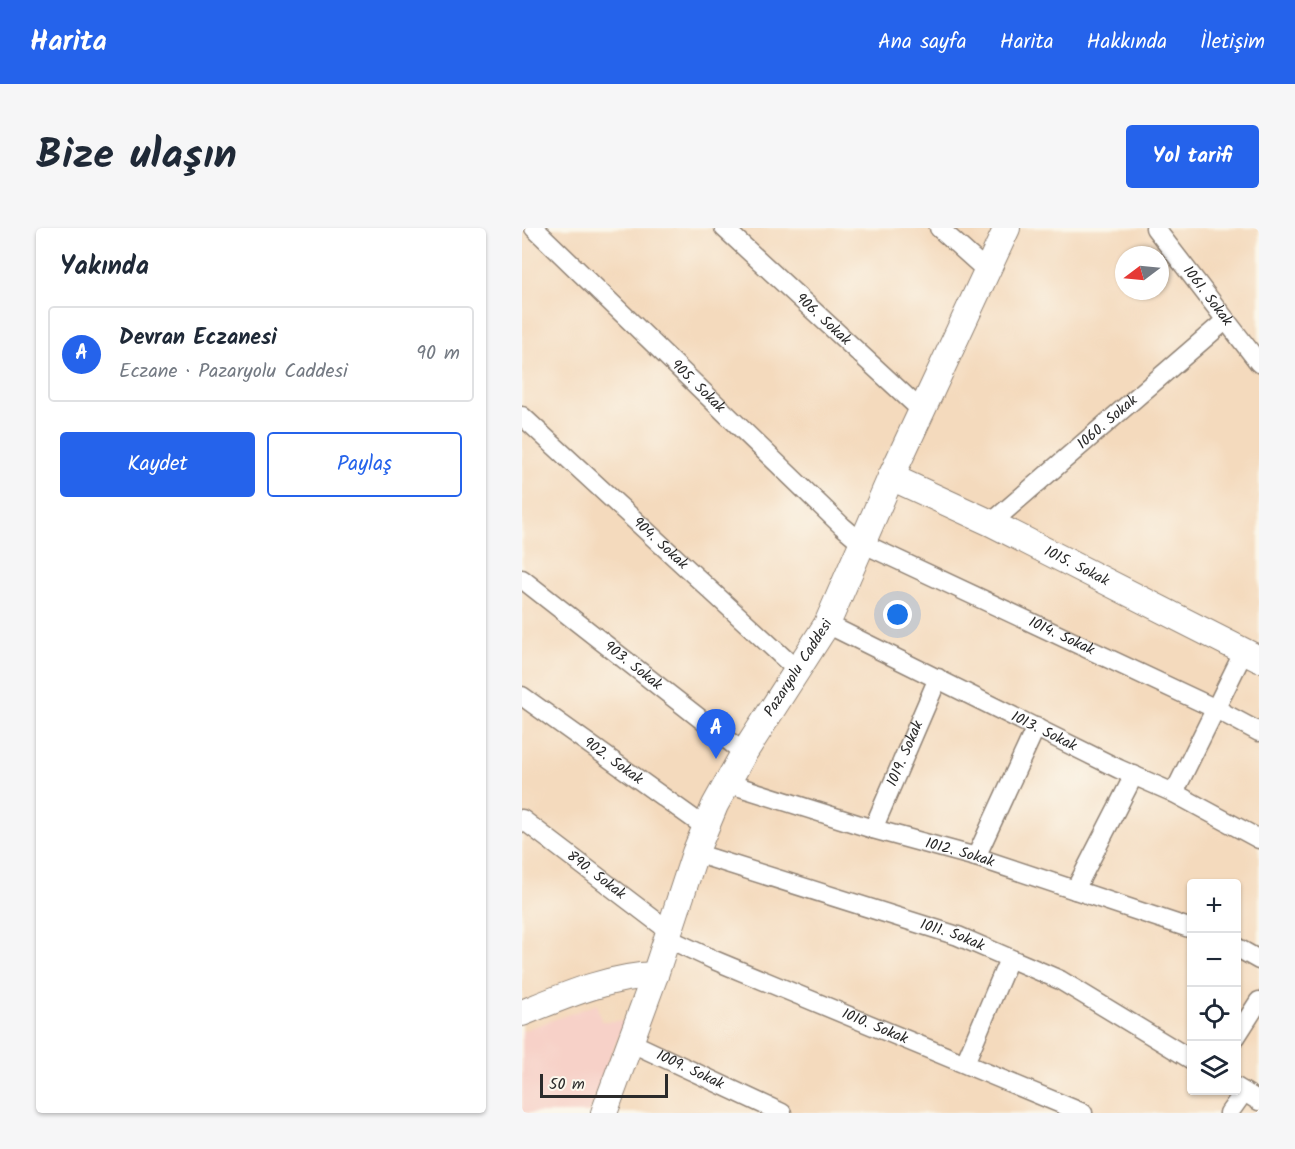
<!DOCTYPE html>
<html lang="tr">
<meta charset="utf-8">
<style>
:root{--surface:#fff;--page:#f6f6f7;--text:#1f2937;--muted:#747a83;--line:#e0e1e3;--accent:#2563eb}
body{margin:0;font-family:Kalam,sans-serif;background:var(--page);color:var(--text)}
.controls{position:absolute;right:18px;bottom:18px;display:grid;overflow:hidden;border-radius:6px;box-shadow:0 2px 4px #0004}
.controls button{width:54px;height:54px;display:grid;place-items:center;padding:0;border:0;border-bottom:2px solid var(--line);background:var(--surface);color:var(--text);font:30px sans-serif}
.compass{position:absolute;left:593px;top:18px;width:54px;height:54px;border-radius:50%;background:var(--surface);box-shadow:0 2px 4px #0004;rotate:254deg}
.scale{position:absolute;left:18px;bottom:15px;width:128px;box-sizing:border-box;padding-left:6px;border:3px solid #2b2b2b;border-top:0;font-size:16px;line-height:21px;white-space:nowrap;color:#2b2b2b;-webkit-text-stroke:4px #fbf7ec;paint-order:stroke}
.you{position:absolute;left:376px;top:387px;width:21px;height:21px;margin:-15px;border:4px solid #fff;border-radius:50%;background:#1a73e8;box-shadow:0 0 0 9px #1a73e833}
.badge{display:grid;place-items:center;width:39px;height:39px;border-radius:50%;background:var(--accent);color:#fff;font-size:20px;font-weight:700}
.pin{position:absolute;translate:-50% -50px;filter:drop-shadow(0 2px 3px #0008)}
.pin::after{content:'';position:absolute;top:32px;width:21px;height:18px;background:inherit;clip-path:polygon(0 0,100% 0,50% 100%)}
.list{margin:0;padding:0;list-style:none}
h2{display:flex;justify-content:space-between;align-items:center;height:78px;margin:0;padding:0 24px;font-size:26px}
h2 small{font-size:20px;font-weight:400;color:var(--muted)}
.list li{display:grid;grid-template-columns:39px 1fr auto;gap:18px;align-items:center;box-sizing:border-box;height:96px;margin:0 12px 12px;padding:0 12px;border:2px solid var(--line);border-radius:6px}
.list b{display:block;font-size:22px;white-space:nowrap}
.list p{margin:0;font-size:20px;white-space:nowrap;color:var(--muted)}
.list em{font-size:20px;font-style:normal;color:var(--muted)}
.actions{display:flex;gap:12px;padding:18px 24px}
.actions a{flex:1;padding:14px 0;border:2px solid var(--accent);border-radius:6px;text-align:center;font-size:21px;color:var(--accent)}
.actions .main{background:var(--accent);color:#fff}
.icon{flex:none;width:33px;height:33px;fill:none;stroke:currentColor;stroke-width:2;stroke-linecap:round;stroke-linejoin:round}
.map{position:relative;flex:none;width:737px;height:885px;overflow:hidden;border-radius:6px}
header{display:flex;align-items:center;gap:36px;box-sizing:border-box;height:84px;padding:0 30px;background:var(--accent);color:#fff}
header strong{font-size:28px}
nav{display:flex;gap:33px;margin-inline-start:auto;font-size:21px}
.intro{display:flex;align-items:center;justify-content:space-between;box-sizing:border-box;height:144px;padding:0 36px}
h1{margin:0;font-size:42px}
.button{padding:15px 27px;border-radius:6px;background:var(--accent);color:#fff;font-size:21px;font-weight:700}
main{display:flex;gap:36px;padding:0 36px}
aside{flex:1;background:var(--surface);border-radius:6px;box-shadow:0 2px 4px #0004}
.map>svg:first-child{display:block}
.built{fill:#f7d1c8}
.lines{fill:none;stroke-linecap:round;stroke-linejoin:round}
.street-casing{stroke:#908274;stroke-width:21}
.secondary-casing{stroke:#908274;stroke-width:28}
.street{stroke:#fff;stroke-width:18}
.secondary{stroke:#fff;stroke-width:26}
.labels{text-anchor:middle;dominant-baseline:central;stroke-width:4.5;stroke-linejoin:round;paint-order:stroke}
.street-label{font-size:15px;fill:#2b2b2b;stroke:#fbf7ec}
</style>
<header>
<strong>Harita</strong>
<nav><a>Ana sayfa</a><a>Harita</a><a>Hakkında</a><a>İletişim</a></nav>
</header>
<div class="intro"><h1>Bize ulaşın</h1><a class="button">Yol tarifi</a></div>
<main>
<aside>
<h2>Yakında<small></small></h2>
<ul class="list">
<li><span class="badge">A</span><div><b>Devran Eczanesi</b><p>Eczane · Pazaryolu Caddesi</p></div><em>90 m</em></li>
</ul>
<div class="actions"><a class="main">Kaydet</a><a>Paylaş</a></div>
</aside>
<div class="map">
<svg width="737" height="885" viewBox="0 0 737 885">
<rect width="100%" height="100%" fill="#fbf7ec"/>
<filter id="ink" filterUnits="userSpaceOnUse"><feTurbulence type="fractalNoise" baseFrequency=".0167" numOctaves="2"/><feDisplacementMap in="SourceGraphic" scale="12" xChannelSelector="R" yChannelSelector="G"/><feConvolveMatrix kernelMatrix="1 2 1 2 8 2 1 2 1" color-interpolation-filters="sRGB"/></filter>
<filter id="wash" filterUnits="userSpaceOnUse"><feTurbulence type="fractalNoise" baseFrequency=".008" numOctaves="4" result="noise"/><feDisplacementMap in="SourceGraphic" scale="24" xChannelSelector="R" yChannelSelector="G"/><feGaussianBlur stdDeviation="1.35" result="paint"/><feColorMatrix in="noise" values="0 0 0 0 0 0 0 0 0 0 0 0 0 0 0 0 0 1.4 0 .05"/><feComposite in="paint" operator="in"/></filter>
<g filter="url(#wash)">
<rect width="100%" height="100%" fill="#f4dabd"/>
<!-- built -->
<path class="built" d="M75 776 79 793H103L66 885H0V803Z"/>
</g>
<g filter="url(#ink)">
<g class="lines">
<defs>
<g id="street">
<path id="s1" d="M12 0 320 298 340 315 694 481 737 504"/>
<path id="s2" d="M202 0 400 183"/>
<path d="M417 0 466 44"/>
<path id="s3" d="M633 0 737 135"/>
<path id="s4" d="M0 188 276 443"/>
<path id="s5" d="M469 295 704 92"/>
<path id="s6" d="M0 351 222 525"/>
<path id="s7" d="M305 396 597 541 652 565 737 611"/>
<path id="s8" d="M0 468 183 599"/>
<path id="s9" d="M205 555 351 601 454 629 670 701"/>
<path d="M652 565 722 423"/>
<path id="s10" d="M0 591 147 703"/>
<path id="s11" d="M351 601 416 450"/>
<path id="s12" d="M173 625 436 708 538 752 670 832"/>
<path d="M454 629 514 499"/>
<path d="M553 662 612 547"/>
<path id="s13" d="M145 710 192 732 561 885"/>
<path d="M714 719 737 732"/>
<path d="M714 809 737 773"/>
<path id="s14" d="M110 815 260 885"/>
<path d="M443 835 487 731"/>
<path d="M714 859 737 873"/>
<path d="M707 885 722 864"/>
</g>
<g id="secondary">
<path id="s15" d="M369 249 469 295 737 431"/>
<path d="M0 785C42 768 88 748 133 747"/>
<path id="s16" d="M82 885 133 747 173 625 193 577 222 525 305 396 369 249 485 0"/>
</g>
</defs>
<!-- street casing -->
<use href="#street" class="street-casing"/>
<!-- secondary casing -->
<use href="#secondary" class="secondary-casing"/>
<!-- street -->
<use href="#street" class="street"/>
<!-- secondary -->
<use href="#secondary" class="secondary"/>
</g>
</g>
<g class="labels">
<!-- street labels -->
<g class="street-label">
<text stroke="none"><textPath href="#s3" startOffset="86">1061. Sokak</textPath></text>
<text stroke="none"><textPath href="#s2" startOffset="135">906. Sokak</textPath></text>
<text stroke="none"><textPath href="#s1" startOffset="228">905. Sokak</textPath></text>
<text stroke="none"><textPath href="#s5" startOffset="154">1060. Sokak</textPath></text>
<text stroke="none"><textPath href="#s4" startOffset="188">904. Sokak</textPath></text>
<text stroke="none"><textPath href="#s15" startOffset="206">1015. Sokak</textPath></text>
<text stroke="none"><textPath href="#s1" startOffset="675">1014. Sokak</textPath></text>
<text stroke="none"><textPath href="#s6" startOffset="141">903. Sokak</textPath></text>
<text stroke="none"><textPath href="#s16" startOffset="488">Pazaryolu Caddesi</textPath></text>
<text stroke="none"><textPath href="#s7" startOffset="242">1013. Sokak</textPath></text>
<text stroke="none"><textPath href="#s11" startOffset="82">1019. Sokak</textPath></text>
<text stroke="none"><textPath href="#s8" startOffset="112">902. Sokak</textPath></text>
<text stroke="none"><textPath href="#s9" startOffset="243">1012. Sokak</textPath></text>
<text stroke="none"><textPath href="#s10" startOffset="93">890. Sokak</textPath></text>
<text stroke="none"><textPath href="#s12" startOffset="270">1011. Sokak</textPath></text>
<text stroke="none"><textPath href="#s13" startOffset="226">1010. Sokak</textPath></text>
<text stroke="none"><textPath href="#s14" startOffset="64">1009. Sokak</textPath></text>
</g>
</g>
</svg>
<div class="controls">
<button>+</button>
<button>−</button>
<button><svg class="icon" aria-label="locate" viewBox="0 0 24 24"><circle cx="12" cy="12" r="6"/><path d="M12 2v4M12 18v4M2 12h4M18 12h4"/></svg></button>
<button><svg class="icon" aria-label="layers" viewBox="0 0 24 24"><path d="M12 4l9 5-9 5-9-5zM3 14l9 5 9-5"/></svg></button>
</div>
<svg class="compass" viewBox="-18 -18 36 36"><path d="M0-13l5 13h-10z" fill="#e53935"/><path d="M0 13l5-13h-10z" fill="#747a83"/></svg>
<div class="scale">50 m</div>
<div class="you"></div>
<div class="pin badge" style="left:194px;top:531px">A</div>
</div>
</main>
